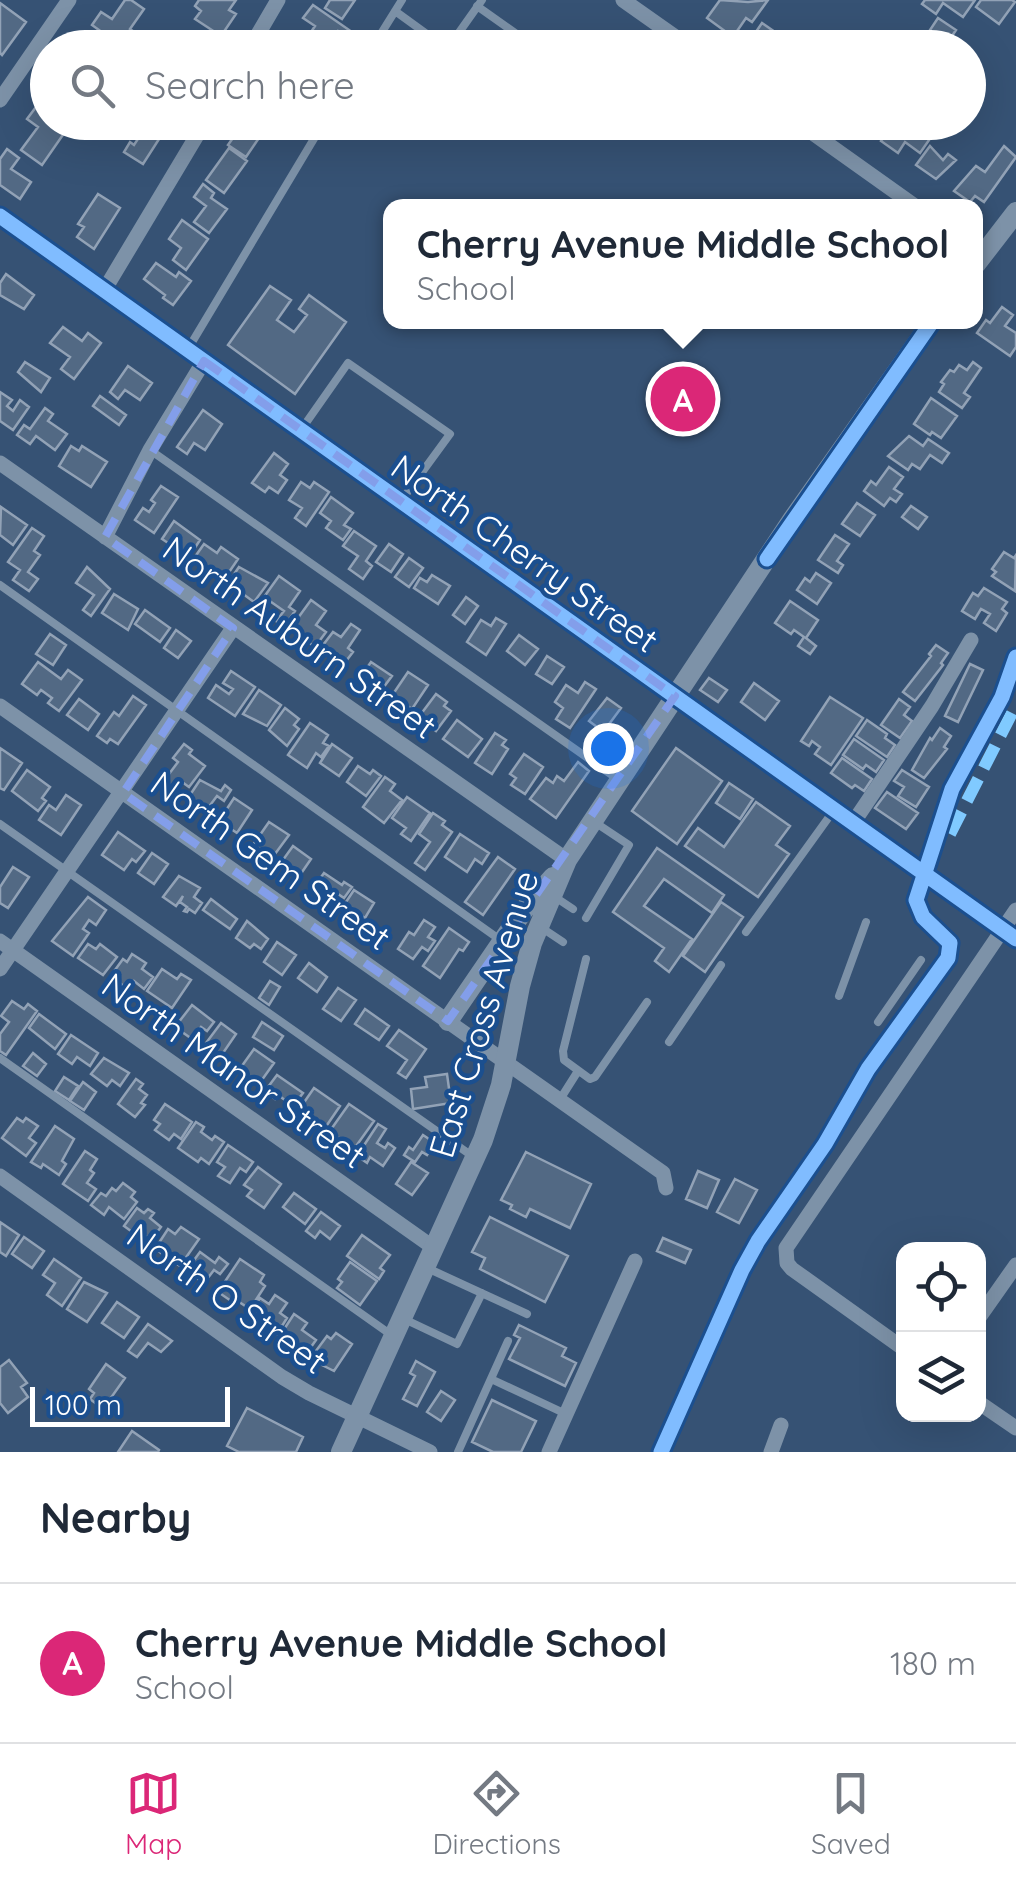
<!DOCTYPE html>
<style>
:root{--surface:#fff;--page:#f2f2f3;--text:#1f2937;--muted:#747a83;--line:#e0e1e3;--accent:#db2777}
body{margin:0;font-family:Quicksand,sans-serif;background:var(--page);color:var(--text)}
.controls{position:absolute;right:30px;bottom:30px;display:grid;overflow:hidden;border-radius:20px;box-shadow:0 10px 40px #0002}
.controls button{width:90px;height:90px;display:grid;place-items:center;padding:0;border:0;border-bottom:2px solid var(--line);background:var(--surface);color:var(--text);font:50px sans-serif}
.scale{position:absolute;left:30px;bottom:25px;width:200px;box-sizing:border-box;padding-left:10px;border:5px solid #fff;border-top:0;font-size:28px;line-height:35px;white-space:nowrap;color:#fff;-webkit-text-stroke:8px #1b4f8f;paint-order:stroke}
.you{position:absolute;left:608px;top:748px;width:35px;height:35px;margin:-25px;border:8px solid #fff;border-radius:50%;background:#1a73e8;box-shadow:0 0 0 15px #1a73e833}
.badge{display:grid;place-items:center;width:65px;height:65px;border-radius:50%;background:var(--accent);color:#fff;font-size:32px;font-weight:700}
.pin{position:absolute;translate:-50% -50%;border:5px solid #fff;box-shadow:0 2px 10px #0006}
.popup{position:absolute;left:383px;top:199px;width:600px;height:130px;box-sizing:border-box;display:grid;place-content:center;border-radius:20px;background:var(--surface);filter:drop-shadow(0 2px 8px #0005);font-size:32px;white-space:nowrap;color:var(--muted)}
.popup b{font-size:38px;color:var(--text)}
.popup::after{content:'';position:absolute;left:50%;top:100%;margin-left:-20px;border:20px solid transparent;border-top-color:var(--surface)}
.list{margin:0;padding:0;list-style:none}
h2{display:flex;justify-content:space-between;align-items:center;height:130px;margin:0;padding:0 40px;font-size:42px}
h2 small{font-size:32px;font-weight:400;color:var(--muted)}
.list li{display:grid;grid-template-columns:65px 1fr auto;gap:30px;align-items:center;box-sizing:border-box;height:160px;padding:0 40px;border-top:2px solid var(--line)}
.list b{display:block;font-size:38px;white-space:nowrap}
.list p{margin:0;font-size:32px;white-space:nowrap;color:var(--muted)}
.list em{font-size:32px;font-style:normal;color:var(--muted)}
.icon{flex:none;width:55px;height:55px;fill:none;stroke:currentColor;stroke-width:2;stroke-linecap:round;stroke-linejoin:round}
.map{position:relative;flex:none;width:1016px;height:1452px;overflow:hidden}
.search{position:absolute;background:var(--surface);box-shadow:0 10px 40px #0002;left:30px;right:30px;top:30px;height:110px;display:flex;align-items:center;gap:25px;box-sizing:border-box;padding:0 35px;border-radius:55px;color:var(--muted);font-size:38px}
.sheet{height:290px;background:var(--surface)}
nav{display:flex;justify-content:space-around;align-items:center;box-sizing:border-box;height:140px;border-top:2px solid var(--line);background:var(--surface);font-size:28px;color:var(--muted)}
nav a{display:grid;justify-items:center;gap:5px}
nav .on{color:var(--accent)}
.map>svg:first-child{display:block}
.building{fill:#526984;stroke:#92a2b6;stroke-width:2.5}
.lines{fill:none;stroke-linecap:round;stroke-linejoin:round}
.service{stroke:#7d92a8;stroke-width:8}
.minor{stroke:#7d92a8;stroke-width:15}
.tertiary{stroke:#7d92a8;stroke-width:20}
.quiet{stroke:#80caff;stroke-width:12;stroke-dasharray:25 12;stroke-linecap:butt}
.cycleway-casing{stroke:#1b4f8f;stroke-width:21}
.cycleway{stroke:#80bcff;stroke-width:15}
.marked{fill:none;stroke:#839eea;stroke-width:8;stroke-dasharray:20 12;stroke-linejoin:round}
.labels{text-anchor:middle;dominant-baseline:central;stroke-width:9;stroke-linejoin:round;paint-order:stroke}
.street-label{font-size:35px;fill:#fff;stroke:#1b4f8f}
</style>
<div class="map">
<svg width="1016" height="1452" viewBox="0 0 1016 1452">
<rect width="100%" height="100%" fill="#365274"/>
<!-- building -->
<path class="building" d="M125 0H131L144 9 130 29 141 37 134 48H124L92 25 101 12 112 19Z
M199 0H236L229 10 236 14 221 36 195 19 201 11 195 6Z
M330 0H355L342 19 325 8Z
M720 0 748 2 768 0 752 22 746 18 733 37 707 18Z
M925 0H975L963 17 943 3 936 14 922 4Z
M981 0H1012L1015 2 999 24 976 7Z
M0 3 26 22 2 55 0 53Z
M313 5 352 32 348 38 338 31 327 48H308L303 44 315 26 303 18Z
M938 18 956 30 944 48H923L920 45Z
M762 23 785 39 780 48 747 45Z
M208 32 221 41 216 48H180L190 33 202 41Z
M36 107 48 115V122H58L67 129 42 165 21 150 38 127 27 119Z
M149 122H170L143 164 124 152 130 142 134 145Z
M244 122H262L267 126 246 157 228 145Z
M894 122H908L920 132 926 123 936 130 920 153 905 142 898 153 881 141Z
M930 146 943 160 948 154 956 160 936 179 916 165Z
M1004 146 1016 157 984 202 975 196 970 202 954 191 976 166 985 172Z
M229 148 247 161 224 193 206 180Z
M7 149 19 158 11 169 31 182 20 199 0 185V159Z
M203 184 214 193 211 198 227 209 209 233 194 222 206 206 194 197Z
M98 194 120 208 94 249 77 237 84 227 78 224Z
M182 220 208 239 186 270 173 260 181 248 169 239Z
M156 263 176 277 179 272 191 281 173 305 163 298 165 295 144 279Z
M6 274 34 295 24 309 0 295V283Z
M270 286 291 300 277 320 294 332 307 315 299 309 309 295 346 322 295 394 228 345Z
M1002 307 1013 315 1005 326 1016 333V347L1010 356 977 333 986 320 990 323Z
M63 327 82 341 88 333 101 343 74 379 61 369 70 357 50 343Z
M25 362 50 378 41 392 18 372Z
M973 362 981 368 964 393 970 397 962 408 939 392 944 384 941 382 950 370 954 372 959 365 967 370Z
M128 366 152 383 140 400 125 390 118 399 110 392Z
M0 392 12 400 7 406 13 411 20 400 29 407 13 430 0 421Z
M100 396 126 415 119 425 93 406Z
M931 398 957 416 941 438 932 432 930 435 914 424Z
M45 408 53 414 48 421 67 434 55 450 36 436 30 444 17 435 24 425 30 429Z
M203 410 222 424 205 450 194 443 187 454 177 447Z
M909 436 923 446 928 439 949 453 942 463 930 455 920 469 912 464 908 470 888 456Z
M71 446 79 451 82 446 107 462 91 487 59 466Z
M274 453 288 464 280 475 287 480 278 493 269 487 265 492 252 483Z
M889 467 903 477 894 489 902 494 896 502 890 498 884 506 864 491 871 481 876 485Z
M301 482 310 488 314 482 329 492 306 526 295 518 302 508 289 500Z
M161 486 178 497 154 533 135 520 143 508 149 512 155 503 151 500Z
M331 497 353 513 344 525 351 529 343 540 326 528 331 521 320 513Z
M857 503 875 515 860 536 842 524Z
M911 506 927 517 918 529 902 517Z
M1 507 27 525 13 545 0 535Z
M174 521 200 540 189 557 162 539Z
M32 528 44 536 34 551 40 555 28 572 38 579 29 591 13 580 20 570 8 562Z
M354 531 376 546 366 561 372 566 363 579 349 569 358 556 343 546Z
M835 535 849 544 837 561 843 565 838 573 818 560Z
M204 544 217 553 221 547 238 559 223 581 192 561Z
M389 544 403 554 391 572 376 562Z
M1004 552 1014 558 1016 555 1015 591 992 576 996 572 992 569Z
M409 558 423 568 409 587 395 577Z
M87 567 110 589 91 616 83 610 94 595 76 583Z
M239 567 268 583 254 602 228 583Z
M816 573 831 583 817 604 797 590 805 578 810 582Z
M432 575 450 586 438 604 414 588 420 578 427 582Z
M279 576 300 591 289 607 295 611 284 627 276 621 284 611 264 597Z
M984 588 1007 602 1002 609 1007 613 996 631 984 623 990 614 981 609 975 619 962 611 973 593 978 596Z
M114 594 138 609 128 630 102 613Z
M466 597 478 606 465 624 453 615Z
M311 600 326 611 316 625 326 632 315 647 290 629Z
M790 601 818 620 806 638 816 646 810 654 798 646 804 637 794 630 791 634 775 623Z
M145 610 170 628 160 642 135 624Z
M496 618 506 624 486 655 467 642 481 620 491 626Z
M351 624 360 630 348 648 353 652 343 665 320 649 333 632 341 637Z
M176 630 191 641 178 658 164 648Z
M50 634 66 645 53 665 36 654Z
M519 635 538 649 525 665 507 651Z
M936 645 948 653 941 663 943 665 915 701 903 692 931 656 929 654Z
M547 656 564 667 552 684 536 674Z
M38 662 61 679 68 670 82 680 59 711 48 703 52 698 41 690 37 695 22 684Z
M371 662 392 676 380 692 360 678Z
M970 664 983 670 958 722 945 716Z
M231 671 255 687 235 716 208 698 216 685 229 694 233 689 223 683Z
M408 672 428 685 412 709 402 702 399 707 389 700Z
M709 678 727 690 718 702 700 690Z
M585 682 596 689 570 728 556 719 563 708 555 702 566 685 578 693Z
M754 683 779 701 765 720 741 702Z
M259 690 281 705 267 726 243 714Z
M436 694 447 702 444 706 451 711 436 731 418 718Z
M133 696 146 705 118 744 110 739 107 743 97 736 114 712 119 716Z
M830 697 863 718 831 765 815 754 820 747 812 741 809 746 801 741Z
M607 698 621 708 604 731 611 736 603 745 594 739 601 730 589 721Z
M79 699 99 714 88 730 67 715Z
M899 699 910 707 904 715 912 721 900 738 881 725Z
M285 708 299 719 294 725 299 729 287 746 269 730Z
M457 720 482 739 468 757 443 739Z
M867 720 887 734 885 738 895 745 887 757 856 736Z
M310 723 328 735 323 743 329 746 321 757 316 753 307 768 288 755Z
M940 728 951 736 944 747 947 749 924 778 912 770 930 738 932 740Z
M495 733 506 740 502 745 508 749 492 774 475 763Z
M854 739 884 760 876 772 866 765 863 769 843 755Z
M184 744 192 750 189 754 205 766 189 787 182 782 175 791 163 782 178 762 173 758Z
M332 744 352 758 339 776 320 763Z
M0 748 22 763 4 790 0 788Z
M676 748 722 781 677 844 632 811Z
M524 754 543 767 525 794 511 785 516 778 510 774Z
M842 758 872 779 864 791 855 785 852 788 831 773Z
M578 762 589 771 556 818 530 799 546 778 553 783 557 776 564 781Z
M358 766 370 774 373 770 381 776 366 796 347 782Z
M27 770 50 787 42 798 46 801 38 811 12 791Z
M902 770 929 787 916 807 898 796 904 787 894 781Z
M385 777 395 784 390 791 402 800 384 823 363 807Z
M200 780 221 791 225 785 231 790 224 801 217 796 208 808 203 804 200 807 188 798Z
M729 783 753 799 740 819 716 803Z
M887 792 918 813 906 829 875 808Z
M66 795 81 805 61 835 39 820 49 805 56 810Z
M407 797 430 813 411 841 401 834 406 828 392 818Z
M234 798 252 810 237 833 219 821Z
M756 802 790 826 776 845 789 854 758 897 685 846 698 828 724 847Z
M433 813 445 821 442 825 452 832 425 870 415 863 430 842 419 834Z
M269 822 289 835 272 858 253 845Z
M118 832 145 851 136 862 132 859 124 870 102 855Z
M460 834 489 853 482 864 475 859 467 872 445 857Z
M293 846 311 859 300 875 280 864Z
M657 848 724 895 712 913 664 879 644 906 692 939 669 972 655 961 664 948 613 912Z
M152 853 168 864 154 884 138 873Z
M498 857 515 869 483 915 465 902Z
M13 867 29 877 8 908 0 903V887Z
M324 873 342 885 344 882 352 887 344 898 338 894 333 900 314 887Z
M179 876 200 888 194 897 202 903 195 913 189 909 187 912 184 911 187 907 180 902 183 896 176 906 163 897Z
M354 890 374 903 365 918 351 909 348 913 342 908Z
M88 897 106 910 96 925 89 920 83 929 89 933 73 956 52 941Z
M211 899 237 919 230 929 203 910Z
M721 902 743 917 705 972 683 956Z
M424 920 435 927 428 937 435 941 428 951 422 947 413 959 398 949 409 932 414 935Z
M247 921 268 939 261 949 254 944 250 948 236 938Z
M449 928 469 942 463 951 459 949 440 978 423 966Z
M277 942 296 955 282 975 264 962Z
M88 944 96 949 100 944 117 957 103 975 78 958Z
M132 954 146 963 142 969 153 977 144 989 134 981 128 989 121 984 117 988 107 981 123 959 127 962Z
M309 963 327 977 317 992 298 978Z
M162 969 177 979 181 974 191 980 172 1008 147 991Z
M270 981 280 987 269 1005 259 998Z
M338 988 356 1000 341 1021 323 1009Z
M12 1001 24 1009 28 1004 37 1011 6 1055 0 1051V1034L9 1022 1 1016Z
M192 1005 214 1022 207 1031 201 1027 192 1039 175 1027Z
M365 1009 389 1026 379 1040 355 1024Z
M39 1014 66 1034 55 1049 29 1028Z
M262 1022 283 1036 274 1050 253 1037Z
M221 1023 236 1034 221 1056 203 1047Z
M399 1030 426 1049 406 1078 398 1073 407 1060 387 1046Z
M71 1035 98 1053 90 1066 77 1057 72 1064 58 1054Z
M254 1049 274 1063 259 1084 239 1070Z
M33 1053 46 1064 37 1076 23 1066Z
M104 1058 129 1073 120 1086 112 1080 107 1086 91 1074Z
M447 1074 451 1103 413 1109 411 1089 427 1087 425 1077Z
M277 1075 303 1093 293 1106 278 1095 275 1099 265 1091Z
M64 1077 78 1086 69 1100 55 1091Z
M136 1079 143 1084 139 1089 147 1095 141 1103 145 1105 135 1117 118 1104Z
M83 1082 96 1092 84 1110 70 1101Z
M314 1088 340 1106 325 1128 314 1121 312 1124 296 1114Z
M165 1104 192 1122 181 1139 174 1134 169 1140 155 1130 160 1124 154 1120Z
M349 1104 374 1121 354 1149 339 1138 336 1142 327 1135Z
M17 1118 23 1122 26 1118 38 1126 29 1138 36 1143 26 1156 2 1138Z
M196 1122 204 1127 201 1132 212 1140 215 1136 224 1142 209 1164 201 1158 198 1162 178 1148Z
M378 1124 386 1129 377 1143 385 1148 388 1143 395 1148 383 1166 370 1157 367 1163 357 1156Z
M55 1126 74 1139 62 1161 66 1164 59 1175 43 1164 41 1168 31 1162Z
M423 1135 435 1143 427 1155 422 1152 415 1162 404 1155 409 1147 413 1150Z
M228 1145 253 1162 246 1172 240 1168 230 1183 218 1176 225 1167 217 1162Z
M85 1151 97 1159 90 1170 94 1173 87 1183 96 1189 88 1201 63 1184Z
M526 1152 591 1184 570 1228 530 1209 526 1217 510 1209 512 1205 501 1200Z
M411 1162 428 1173 412 1195 396 1184Z
M258 1167 281 1184 264 1208 247 1196 252 1190 244 1185Z
M698 1171 719 1180 707 1208 686 1199Z
M735 1179 757 1190 739 1223 717 1212Z
M123 1183 135 1192 131 1197 137 1202 124 1219 109 1207 104 1215 91 1205 101 1193 106 1196 112 1188 116 1191Z
M294 1193 316 1209 305 1224 283 1207Z
M137 1208 144 1213 148 1209 154 1213 150 1218 161 1227 151 1240 138 1230 135 1234 124 1226Z
M321 1212 340 1226 330 1239 320 1231 315 1238 306 1231Z
M490 1217 568 1256 545 1302 480 1269 485 1258 472 1252Z
M0 1222 19 1235 6 1256 0 1252Z
M181 1227 199 1239 180 1266 155 1249 168 1229 175 1234Z
M362 1235 390 1255 380 1268 384 1271 379 1279 347 1256Z
M24 1237 44 1251 32 1268 12 1254Z
M663 1238 691 1250 685 1263 657 1251Z
M200 1252 215 1263 219 1257 228 1264 220 1274 214 1270 204 1283 186 1271Z
M54 1259 81 1278 62 1306 47 1295 55 1283 43 1275Z
M240 1259 264 1275 260 1282 265 1286 250 1309 239 1302 237 1305 218 1292Z
M350 1262 377 1281 360 1305 337 1288 342 1282 338 1279Z
M84 1282 107 1293 87 1322 67 1309Z
M275 1295 287 1303 280 1313 287 1318 277 1334 249 1314 260 1298 269 1304Z
M117 1302 139 1317 124 1338 102 1323Z
M294 1314 307 1323 302 1330 316 1340 304 1357 279 1337Z
M148 1324 172 1341 161 1352 148 1343 137 1357 128 1351Z
M519 1325 566 1348 562 1356 576 1363 565 1386 509 1359 520 1338 514 1335Z
M336 1333 352 1344 334 1371 310 1359 327 1336 331 1339Z
M9 1360 27 1383 21 1387 28 1397 8 1413 0 1403V1367Z
M416 1361 435 1372 417 1406 403 1399 415 1376 410 1373Z
M106 1364 125 1378 103 1409 90 1399 94 1393 89 1389Z
M441 1391 455 1400 441 1421 427 1412Z
M492 1400 536 1421 521 1452H493L472 1442Z
M247 1408 303 1437 296 1452H239L227 1446Z
M132 1431 159 1450 158 1452H118Z"/>
<g class="lines">
<!-- service -->
<path class="service" d="M477 6 518 35
M395 11 446 48
M372 48 402 0
M448 48 482 0
M188 349 324 122
M301 430 348 363 450 434 401 501
M150 450 619 780
M0 585 499 939
M0 824 475 1158
M555 897 573 909
M586 918 629 845 596 823
M542 928 563 942
M746 932 834 810
M586 959 563 1051 564 1060 590 1079 595 1077 647 1002
M839 996 866 922
M878 1022 921 960
M669 1042 721 965
M0 1058 390 1334
M559 1101 578 1071
M425 1267 527 1314
M402 1318 457 1344 482 1293
M491 1379 566 1414
M458 1452 508 1341"/>
<!-- minor -->
<path class="minor" d="M623 0 691 48
M250 48 278 0
M0 100 69 0
M797 122 915 206
M0 216 1016 939
M105 289 205 122
M0 463 567 860
M105 537 150 450 204 361
M0 706 663 1173 666 1188
M853 823 932 706 971 640
M0 941 434 1248
M0 969 233 628
M0 1176 282 1377 309 1393 430 1452
M978 1319 1016 1265
M904 1349 792 1269 787 1263 786 1248 1016 910
M978 1402 1016 1428
M549 1452 635 1261
M771 1452 781 1425"/>
<!-- tertiary -->
<path class="tertiary" d="M976 264 1016 212
M448 1021 523 911 553 877
M341 1452 483 1140 501 1085 520 986 532 943 567 860 792 520 932 322"/>
<!-- quiet -->
<path class="quiet" d="M950 834 1016 705"/>
<defs>
<path id="cycleway" d="M0 216 1016 939
M767 559 932 322
M661 1452 742 1270 758 1241 825 1144 868 1069 948 958 950 943 923 917 916 900 952 789 1002 697 1016 657"/>
</defs>
<!-- cycleway casing -->
<use href="#cycleway" class="cycleway-casing"/>
<!-- cycleway -->
<use href="#cycleway" class="cycleway"/>
</g>
<!-- marked area -->
<path class="marked" d="M204 361 675 696 448 1021 123 793 233 628 105 537Z"/>
<g class="labels">
<!-- street labels -->
<g class="street-label">
<text transform="translate(525 553) rotate(35)">North Cherry Street</text>
<text transform="translate(300 637) rotate(35)">North Auburn Street</text>
<text transform="translate(271 860) rotate(35)">North Gem Street</text>
<text transform="translate(483 1014) rotate(-73)">East Cross Avenue</text>
<text transform="translate(234 1070) rotate(35)">North Manor Street</text>
<text transform="translate(227 1298) rotate(35)">North O Street</text>
</g>
</g>
</svg>
<div class="controls">
<button><svg class="icon" aria-label="locate" viewBox="0 0 24 24"><circle cx="12" cy="12" r="6"/><path d="M12 2v4M12 18v4M2 12h4M18 12h4"/></svg></button>
<button><svg class="icon" aria-label="layers" viewBox="0 0 24 24"><path d="M12 4l9 5-9 5-9-5zM3 14l9 5 9-5"/></svg></button>
</div>
<div class="scale">100 m</div>
<div class="you"></div>
<div class="pin badge" style="left:683px;top:399px">A</div>
<div class="popup"><b>Cherry Avenue Middle School</b>School</div>
<div class="search"><svg class="icon" aria-label="search" viewBox="0 0 24 24"><circle cx="10" cy="10" r="6"/><path d="M15 15l6 6"/></svg>Search here</div>
</div>
<section class="sheet">
<h2>Nearby<small></small></h2>
<ul class="list">
<li><span class="badge">A</span><div><b>Cherry Avenue Middle School</b><p>School</p></div><em>180 m</em></li>
</ul>
</section>
<nav>
<a class="on"><svg class="icon" aria-label="map" viewBox="0 0 24 24"><path d="M3 6l6-2 6 2 6-2v14l-6 2-6-2-6 2zM9 4v14M15 6v14"/></svg>Map</a>
<a><svg class="icon" aria-label="directions" viewBox="0 0 24 24"><path d="M12 3l9 9-9 9-9-9zM9 14v-3h6M13 9l2 2-2 2"/></svg>Directions</a>
<a><svg class="icon" aria-label="saved" viewBox="0 0 24 24"><path d="M7 4h10v16l-5-4-5 4z"/></svg>Saved</a>
</nav>
